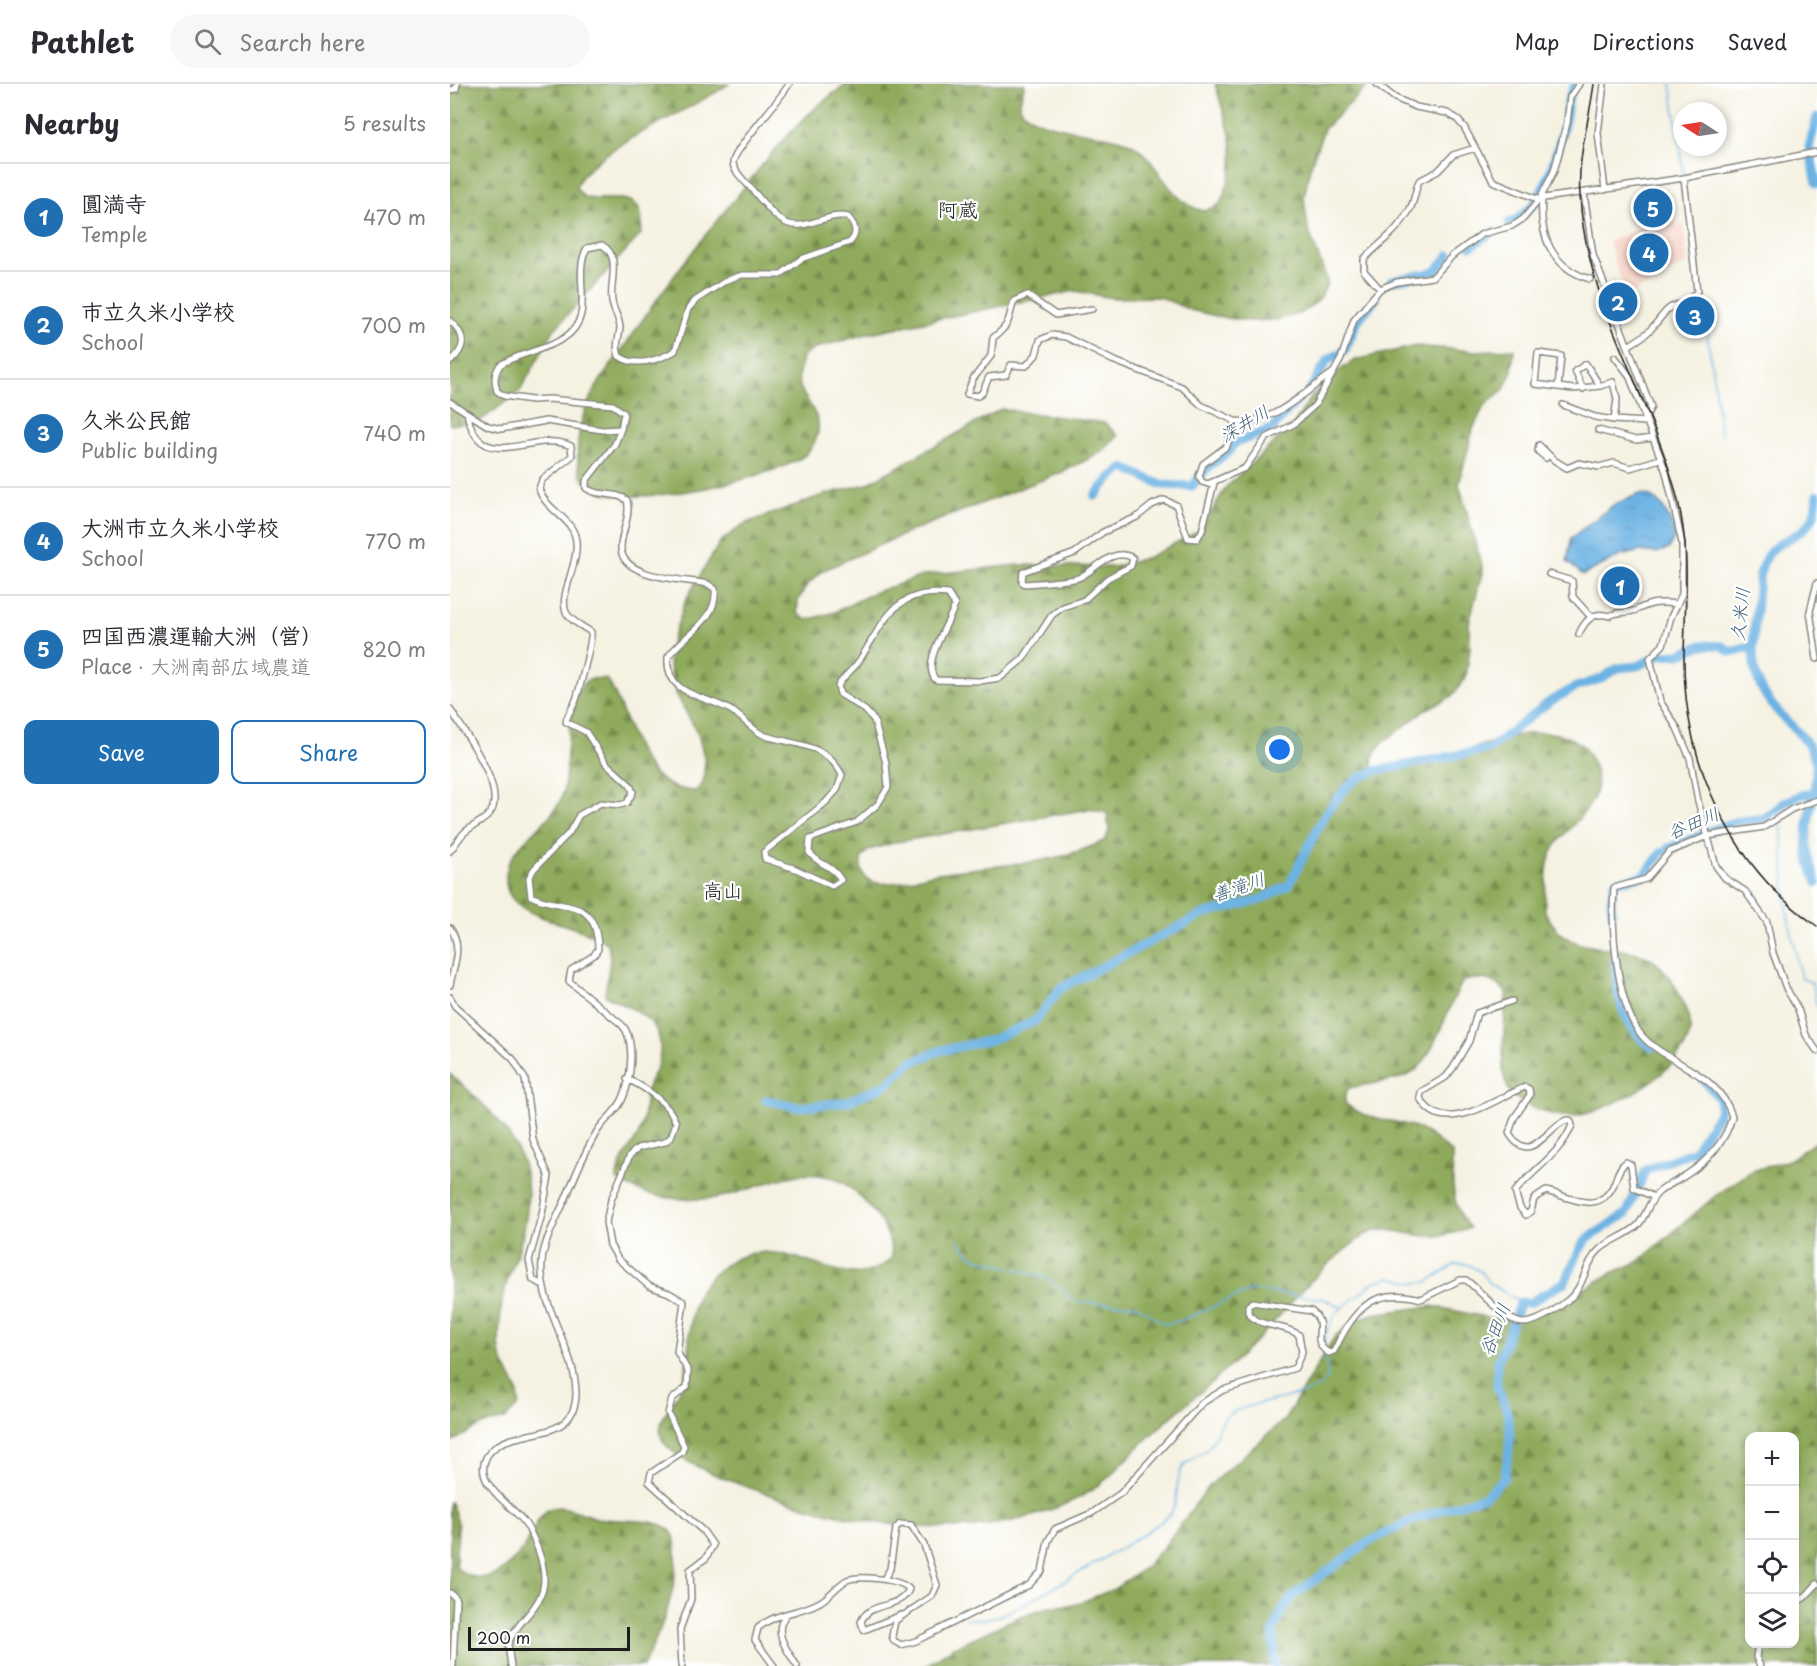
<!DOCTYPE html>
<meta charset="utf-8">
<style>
:root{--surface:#fff;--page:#f7f7f7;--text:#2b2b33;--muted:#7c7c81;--line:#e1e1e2;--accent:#1f6fb2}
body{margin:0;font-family:"Playpen Sans","Klee One",sans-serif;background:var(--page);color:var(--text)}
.controls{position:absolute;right:18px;bottom:18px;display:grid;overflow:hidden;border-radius:12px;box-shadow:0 3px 9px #0003}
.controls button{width:54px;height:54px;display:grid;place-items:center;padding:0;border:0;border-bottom:2px solid var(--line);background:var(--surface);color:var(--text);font:30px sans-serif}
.compass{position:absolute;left:1223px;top:18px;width:54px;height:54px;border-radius:50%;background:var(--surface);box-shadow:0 3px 9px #0003;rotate:282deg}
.scale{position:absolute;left:18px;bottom:15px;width:162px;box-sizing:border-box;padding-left:6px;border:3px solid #1c1c1c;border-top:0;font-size:16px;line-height:21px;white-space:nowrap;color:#1c1c1c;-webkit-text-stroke:4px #fff;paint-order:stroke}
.you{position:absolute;left:830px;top:666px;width:21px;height:21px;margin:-15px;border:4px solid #fff;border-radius:50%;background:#1a73e8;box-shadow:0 0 0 9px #1a73e833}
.badge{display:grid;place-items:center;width:39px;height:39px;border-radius:50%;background:var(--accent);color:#fff;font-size:20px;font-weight:700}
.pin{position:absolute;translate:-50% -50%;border:3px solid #fff;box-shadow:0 2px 6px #0006}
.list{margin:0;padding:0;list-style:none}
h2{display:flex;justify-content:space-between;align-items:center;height:78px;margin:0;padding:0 24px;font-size:26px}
h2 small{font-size:20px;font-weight:400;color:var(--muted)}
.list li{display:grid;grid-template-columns:39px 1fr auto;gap:18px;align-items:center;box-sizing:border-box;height:108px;padding:0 24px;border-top:2px solid var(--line)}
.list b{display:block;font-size:22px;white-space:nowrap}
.list p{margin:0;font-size:20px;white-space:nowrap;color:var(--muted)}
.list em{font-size:20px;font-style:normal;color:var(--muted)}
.actions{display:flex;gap:12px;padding:18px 24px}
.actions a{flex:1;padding:14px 0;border:2px solid var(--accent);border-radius:12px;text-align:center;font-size:21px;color:var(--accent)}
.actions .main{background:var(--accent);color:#fff}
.icon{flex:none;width:33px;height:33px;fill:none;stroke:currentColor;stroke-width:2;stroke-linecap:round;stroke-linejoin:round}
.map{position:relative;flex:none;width:1367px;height:1582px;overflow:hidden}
header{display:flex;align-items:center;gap:36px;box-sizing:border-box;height:84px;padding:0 30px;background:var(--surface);border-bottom:2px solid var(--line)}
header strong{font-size:28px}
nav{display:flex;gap:33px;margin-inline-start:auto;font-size:21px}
.search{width:420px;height:54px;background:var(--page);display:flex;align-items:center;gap:15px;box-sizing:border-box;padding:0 21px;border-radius:33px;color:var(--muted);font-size:22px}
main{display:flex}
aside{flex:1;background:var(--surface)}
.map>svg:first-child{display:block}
.built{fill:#f6d2c4}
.forest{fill:url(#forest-firs);stroke:#56633c;stroke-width:1.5;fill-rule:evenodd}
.water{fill:url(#water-ripples);stroke:#446780;stroke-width:1.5}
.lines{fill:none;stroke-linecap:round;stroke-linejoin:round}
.stream{stroke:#6cb2e3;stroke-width:1.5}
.river{stroke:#6cb2e3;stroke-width:9}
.minor-casing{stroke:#88877f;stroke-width:8}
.minor{stroke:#fff;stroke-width:5}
.rail{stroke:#1c1c1c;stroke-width:1.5}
.labels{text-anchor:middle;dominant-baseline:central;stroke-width:4.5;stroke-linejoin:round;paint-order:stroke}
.water-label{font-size:18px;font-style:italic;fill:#406076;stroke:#fff}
.quarter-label{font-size:20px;fill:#1c1c1c;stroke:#fff}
</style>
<header>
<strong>Pathlet</strong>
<div class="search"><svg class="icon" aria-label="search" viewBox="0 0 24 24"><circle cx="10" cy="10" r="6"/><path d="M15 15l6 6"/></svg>Search here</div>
<nav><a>Map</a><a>Directions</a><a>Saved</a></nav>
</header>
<main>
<aside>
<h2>Nearby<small>5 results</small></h2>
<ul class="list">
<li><span class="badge">1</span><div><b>圓満寺</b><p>Temple</p></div><em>470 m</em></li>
<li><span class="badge">2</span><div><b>市立久米小学校</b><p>School</p></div><em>700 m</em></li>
<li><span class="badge">3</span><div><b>久米公民館</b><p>Public building</p></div><em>740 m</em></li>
<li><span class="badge">4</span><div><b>大洲市立久米小学校</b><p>School</p></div><em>770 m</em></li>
<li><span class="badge">5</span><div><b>四国西濃運輸大洲（営）</b><p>Place · 大洲南部広域農道</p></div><em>820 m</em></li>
</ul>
<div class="actions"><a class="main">Save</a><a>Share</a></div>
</aside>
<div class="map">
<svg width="1367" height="1582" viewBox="0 0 1367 1582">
<defs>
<pattern id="forest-firs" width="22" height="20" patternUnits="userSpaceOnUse" patternTransform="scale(1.5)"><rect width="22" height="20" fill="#8faa5c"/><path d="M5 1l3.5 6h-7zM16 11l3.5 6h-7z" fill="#748a4b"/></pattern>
<pattern id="water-ripples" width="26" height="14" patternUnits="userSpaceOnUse" patternTransform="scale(1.5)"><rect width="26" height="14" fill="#6cb2e3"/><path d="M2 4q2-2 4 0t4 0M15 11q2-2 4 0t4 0" fill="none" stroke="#5d98c2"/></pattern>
</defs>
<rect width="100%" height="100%" fill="#fff"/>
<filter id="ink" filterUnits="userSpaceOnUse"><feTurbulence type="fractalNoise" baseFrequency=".0167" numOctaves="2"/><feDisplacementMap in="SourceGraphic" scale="12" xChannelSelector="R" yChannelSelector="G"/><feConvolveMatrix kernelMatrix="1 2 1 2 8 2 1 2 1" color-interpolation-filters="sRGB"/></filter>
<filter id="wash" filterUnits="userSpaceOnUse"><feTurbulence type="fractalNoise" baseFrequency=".008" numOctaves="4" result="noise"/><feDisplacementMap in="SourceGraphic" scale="24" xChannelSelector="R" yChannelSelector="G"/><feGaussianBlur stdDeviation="1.35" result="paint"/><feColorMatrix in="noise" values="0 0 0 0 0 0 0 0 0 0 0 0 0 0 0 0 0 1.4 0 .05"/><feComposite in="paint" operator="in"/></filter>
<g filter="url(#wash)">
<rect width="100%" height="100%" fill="#f5f2e2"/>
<!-- built -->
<path class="built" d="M1225 137 1226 141 1234 140 1237 179 1181 210 1168 189 1159 158 1185 146Z"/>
<!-- forest -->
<path class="forest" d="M0 0H279C244 26 137 66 126 104L135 114C167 118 198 104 191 150L104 246 70 307 29 338 0 341Z
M397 0H575L569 21C581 48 652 46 680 59 708 73 717 119 754 127L769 121C794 70 779 50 765 0H920L874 45 860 84 854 113 858 145 878 198 869 216 851 229 827 236 799 237 770 233 740 226 710 213 662 214 625 207 420 249 366 264 354 271C351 281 346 292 350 302 355 319 374 332 367 352 364 360 358 370 351 374 319 394 160 434 134 397 123 381 128 344 135 327 145 299 164 278 180 254 215 202 252 154 292 106 324 66 354 28 397 0Z
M966 262 1025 267 1064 265 1062 287 1054 305 1034 322 1023 345 1009 400 1033 486 1019 539 1020 564 1016 594 1001 613 977 625 931 660 922 674 923 683C973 702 1072 622 1127 658 1134 662 1140 672 1143 680 1161 726 1110 739 1099 776 1097 781 1094 822 1095 827 1096 831 1100 836 1102 839 1125 874 1167 857 1199 874 1215 883 1224 898 1231 914 1234 920 1239 929 1240 936 1247 982 1164 1025 1126 1032 1108 1035 1073 1023 1061 1009 1058 1005 1055 997 1054 992 1050 982 1056 924 1056 908 1043 894 1030 893 1013 897 999 919 982 978 962 989 944 999 918 999 899 1004L895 1010V1019C914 1036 938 1035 962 1042 977 1047 990 1059 1002 1069 1003 1096 1000 1124 1020 1144 1004 1150 991 1153 975 1152 955 1151 936 1141 917 1150 910 1153 903 1160 896 1165 862 1192 838 1224 809 1254 775 1290 737 1318 701 1351 679 1371 659 1398 632 1412 531 1465 408 1444 306 1406 284 1398 217 1376 211 1352 206 1333 228 1316 233 1299 241 1272 236 1225 252 1203 322 1115 390 1229 442 1173 441 1153 433 1138 420 1124 410 1112 400 1101 385 1095 347 1079 302 1109 264 1114 233 1118 193 1114 167 1096 167 1076 183 1064 190 1046 196 1032 193 1015 198 1001 200 993 206 987 208 980 220 935 185 928 155 911L160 875 158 860C134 840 65 837 57 804 47 762 104 744 113 709 119 682 115 623 132 601 138 593 147 594 157 595 182 635 185 706 246 707L253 699 255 677 248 650 227 612 219 582 221 559 236 515 270 458 294 440 373 411 417 400 551 325 655 339 668 352 652 368 615 387 466 445 374 486 357 501 348 517 347 529 357 536 385 528 423 509 475 491 567 481 663 483 699 473 750 446 776 403 843 341 861 313 890 286 905 276ZM639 725 657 729 659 747 655 756C604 783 543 780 488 789 468 792 448 802 428 799 414 797 408 786 412 773L419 766 447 758Z
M0 990C60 1042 94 1078 70 1161 64 1181 52 1205 51 1226 50 1240 47 1258 51 1272 56 1292 70 1299 69 1321L55 1335 32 1341 0 1359Z
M1367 1057V1582H475L504 1563 573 1531 603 1522 624 1521 664 1505 694 1484 716 1460 759 1402 835 1335 885 1252 902 1238 922 1230 982 1222 1040 1234 1068 1235 1092 1229 1162 1189 1188 1178 1265 1112 1302 1087 1339 1076ZM1300 1352H1344V1560H1300Z
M0 1417C16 1449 2 1456 7 1484 37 1508 63 1482 79 1455 84 1445 89 1431 99 1425 112 1418 138 1433 152 1435 171 1438 222 1431 225 1456 231 1501 213 1542 193 1582H0Z"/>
<!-- water -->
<path class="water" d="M1190 410C1210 410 1221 435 1225 452L1219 465 1206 469 1190 467 1170 472 1133 491 1117 478 1121 454 1165 420Z"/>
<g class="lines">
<!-- stream -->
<path class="stream" d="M1221 0 1234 91
M1242 137 1271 351
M1328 725 1330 731
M1331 736 1337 827 1351 894 1362 899 1367 923
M507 1156 523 1173 597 1194 627 1218 687 1221 714 1240 730 1237 802 1206 875 1215 891 1223
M874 1263 876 1250 886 1229 924 1198 941 1193 963 1199 977 1198 1006 1180H1017L1030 1187 1039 1199 1070 1218
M489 1535H505
M516 1535C526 1535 538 1536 548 1532 569 1525 710 1444 721 1429 729 1417 725 1403 730 1389 734 1376 747 1374 756 1366 767 1356 767 1341 777 1332 796 1315 878 1315 878 1290 878 1282 874 1274 873 1267"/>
<!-- river -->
<path class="river" d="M1367 33 1359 63 1367 100
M1059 139C1095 125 1105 73 1114 40 1119 23 1115 16 1126 0
M1021 162 1043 148
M941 197 985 188 999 171
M860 305 878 276 895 266 908 236 926 215
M1367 411C1366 419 1366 430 1361 437 1347 458 1319 454 1311 486 1307 499 1308 514 1306 527 1302 572 1297 596 1332 632 1346 647 1361 658 1366 679 1367 696 1363 712 1360 728 1354 754 1357 775 1367 799
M645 412 661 393 674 384 712 401 742 402 760 381 779 368 783 360 822 345 847 317
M1162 829 1161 815 1165 798 1194 792 1212 768 1219 764 1284 738 1315 734 1335 718 1351 711 1365 709
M1165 876C1167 913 1170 940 1202 963
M316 1016 349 1023 396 1018 436 1001 460 979 489 967 541 956 585 937 611 904 752 831 810 816 839 801 875 730 896 704 910 693 925 687 1039 665 1099 618 1126 603 1150 595 1168 584 1188 582 1209 571 1230 570 1252 561 1273 562 1280 568 1301 563
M825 1582 823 1549 831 1528 844 1511 920 1457 965 1435 1035 1412 1054 1394 1059 1366 1060 1347 1057 1328 1047 1302V1280L1070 1218 1079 1219 1115 1198 1129 1167 1137 1155 1176 1130 1196 1086 1244 1067 1269 1029 1270 1015 1254 997"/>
</g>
</g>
<g filter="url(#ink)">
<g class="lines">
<defs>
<path id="minor" d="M927 0 945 14 966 23 997 29 1006 34 1014 43 1043 97 1087 115 1234 94 1367 68
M1154 0 1148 49 1155 106
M0 6 6 5 7 0
M1134 109 1143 171 1201 323 1195 334
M1092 115C1089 152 1102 184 1140 195
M930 205 914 187V175C931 158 949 146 960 125 965 116 965 106 969 97L988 87 1003 71 1025 64
M642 225 606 231 577 211 564 217C557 237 562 239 543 254L541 272 523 295 517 310 528 312 532 309 539 293 556 291 561 281 576 282 586 271 590 256 602 251 616 253 662 276 732 303 751 321 785 337 777 362 753 380 749 392 752 398 758 400 795 384 816 354 844 340 865 321 891 275 904 236 930 205 947 198 983 193 1002 172 1032 150 1062 142 1073 135 1090 115 1104 87 1117 39 1120 13 1129 0
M0 237C17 252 16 264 0 278
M1178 262C1186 257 1195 252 1201 245 1217 228 1214 222 1238 218L1247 207 1234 94
M1165 273 1179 291 1216 388 1232 459V510L1221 533 1213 561 1200 574 1210 617 1227 644 1240 674 1248 717 1266 782 1275 794 1295 807 1317 838 1323 869 1336 904 1348 925 1356 951 1367 967
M1108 303 1111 272 1088 269 1085 300 1123 305 1150 302
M0 318 38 342 51 345 96 337 152 346 171 345 174 329 163 321 99 315 82 316 54 312 47 307C44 297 44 290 50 281 70 268 95 267 114 254 148 232 121 192 137 164L152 161C172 172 159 199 162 217 163 227 170 234 170 244 169 255 165 261 169 272 185 284 209 276 225 267L238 225 246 216 277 196 292 191H330L351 175 400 158C408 149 406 142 398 133 378 128 358 146 339 140 326 136 314 119 305 109 299 101 284 89 283 79 282 67 330 17 339 0
M1113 321 1145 333 1164 336 1167 315 1163 298 1150 302 1136 280 1125 287 1133 305
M17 329C30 394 83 344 121 362L122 372 92 396 89 405C95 425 120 433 125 452 132 476 108 510 116 528 120 537 134 543 141 548 143 554 129 607 126 616 123 624 117 630 116 638L136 648 156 679 180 701 183 708 177 719 170 721 151 719 129 731 119 749 84 785 79 794 81 812C113 828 147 811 148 865L144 871 121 886 119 897 172 941C186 956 181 995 173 1014 168 1027 155 1035 148 1046 134 1068 125 1093 115 1116 108 1131 100 1146 95 1162 79 1214 126 1259 126 1310 125 1365 58 1338 37 1372 21 1400 63 1421 75 1439 84 1453 94 1477 94 1494 95 1523 66 1536 58 1560L61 1582
M1164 336 1196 338
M785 337C822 342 853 309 881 290
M171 345 165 360 136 397V404C148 413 165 407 177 416 181 432 172 446 171 462 169 495 235 495 258 500L265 505C268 537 235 549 218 573 215 613 257 611 282 627 294 634 303 648 316 652 345 661 376 659 392 691L387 706 375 719 314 768 315 775 346 785 382 802 391 796C383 781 368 781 359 768L360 755 407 738 428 720 438 703 436 679 424 636 415 626 390 610 388 602C393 592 403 586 409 577 433 540 444 503 498 510L505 521C499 540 470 580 486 596L530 597 550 594 573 575 602 531 613 523 634 516 658 494 681 482 683 474C662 462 645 487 628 494 620 497 586 499 575 500L572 498 573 488 625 469 653 448 687 433 702 421 714 416 726 421 738 454 747 455 752 447 764 399
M1148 346 1186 356 1202 354
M1096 374 1088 367 1089 361 1104 376 1117 384 1129 379 1149 383 1164 379 1180 384 1210 375
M1099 490 1122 497 1123 513 1141 533
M1367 499 1360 527 1367 575
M1129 550C1135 536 1144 527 1159 532 1170 526 1178 530 1186 526 1203 518 1208 518 1227 520
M0 625C13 646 58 706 40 729 34 738 22 741 14 749 9 754 5 761 0 767
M0 844C13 861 4 881 0 901
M0 913 5 922 63 975 75 995 83 1056 99 1092 92 1130 79 1176 83 1196 93 1201
M1062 917 1027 929 1019 957 1003 984 996 993 971 1008 970 1014C993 1056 1047 1013 1075 1003L1079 1005 1080 1011 1064 1034 1059 1049C1082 1087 1100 1035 1120 1036L1122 1041C1111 1070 1083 1085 1065 1108L1070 1124 1076 1131 1081 1127 1084 1115 1096 1107C1118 1112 1148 1132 1163 1102 1167 1094 1168 1084 1176 1078L1181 1081 1184 1104 1204 1113
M177 995C195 1003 220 1020 226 1039L221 1053 215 1058 188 1064 180 1071 161 1116 156 1138 160 1161 168 1175 199 1202 219 1209 234 1218 227 1268 238 1287 237 1303 222 1315 218 1329 234 1362 232 1368 201 1389 199 1398 253 1447 263 1461 256 1474 240 1486 241 1515 230 1545 232 1582
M434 1495 440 1485 446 1444 450 1440 461 1441 474 1461 487 1501 482 1512 445 1537 442 1552 444 1557 451 1561 466 1557 579 1501 592 1487 598 1457 605 1445 642 1429 671 1409 752 1319 773 1306 845 1284 852 1268 849 1251C836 1240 806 1244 798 1228V1222L802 1218 861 1227C881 1242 857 1256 879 1269L884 1267C904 1226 922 1202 971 1215L1010 1196H1016C1031 1207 1056 1239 1074 1239 1089 1238 1107 1225 1118 1216 1135 1203 1134 1180 1149 1166 1160 1156 1176 1152 1187 1142 1197 1132 1198 1117 1209 1108 1217 1101 1228 1097 1236 1091 1257 1078 1277 1056 1282 1032 1269 991 1227 983 1198 958 1166 931 1161 844 1164 804L1196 795 1219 768 1257 752 1314 743 1342 725 1367 716
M0 1509 6 1514 3 1582
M1344 1519 1354 1514 1367 1500
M1300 1522V1528
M337 1530C321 1547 337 1566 347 1582
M1308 1560 1306 1573 1310 1582
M324 1582 305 1556 308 1544C326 1528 347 1530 368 1519 379 1514 386 1502 397 1496 408 1491 451 1495 459 1505 451 1526 419 1516 411 1538L414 1546 451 1531"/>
</defs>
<!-- minor casing -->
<use href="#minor" class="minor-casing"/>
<!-- minor -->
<use href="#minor" class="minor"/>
<!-- rail -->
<path class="rail" d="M1144 0C1139 38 1127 74 1130 112 1135 216 1198 307 1225 405 1242 467 1235 511 1234 572 1233 677 1280 782 1367 842"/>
</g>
</g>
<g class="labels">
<!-- water labels -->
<g class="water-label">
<text transform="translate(794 339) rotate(-31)">深井川</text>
<text transform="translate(1289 530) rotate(-84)">久米川</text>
<text transform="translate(1243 738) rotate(-23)">谷田川</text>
<text transform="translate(788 802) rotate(-18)">善滝川</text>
<text transform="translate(1044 1245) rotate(-69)">谷田川</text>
</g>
<!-- quarter labels -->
<g class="quarter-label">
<text x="508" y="125">阿蔵</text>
<text x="273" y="806">高山</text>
</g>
</g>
</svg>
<div class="controls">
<button>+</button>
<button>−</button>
<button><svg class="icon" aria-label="locate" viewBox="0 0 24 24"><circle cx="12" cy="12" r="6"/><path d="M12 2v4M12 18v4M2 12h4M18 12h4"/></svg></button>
<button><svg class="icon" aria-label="layers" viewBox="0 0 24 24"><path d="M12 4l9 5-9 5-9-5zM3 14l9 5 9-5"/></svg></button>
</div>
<svg class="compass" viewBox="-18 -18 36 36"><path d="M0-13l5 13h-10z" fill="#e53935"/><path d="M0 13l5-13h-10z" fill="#7c7c81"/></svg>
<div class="scale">200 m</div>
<div class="you"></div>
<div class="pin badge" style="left:1170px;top:502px">1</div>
<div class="pin badge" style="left:1168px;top:218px">2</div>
<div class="pin badge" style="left:1245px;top:232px">3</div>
<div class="pin badge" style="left:1199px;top:169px">4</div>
<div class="pin badge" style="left:1203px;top:124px">5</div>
</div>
</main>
